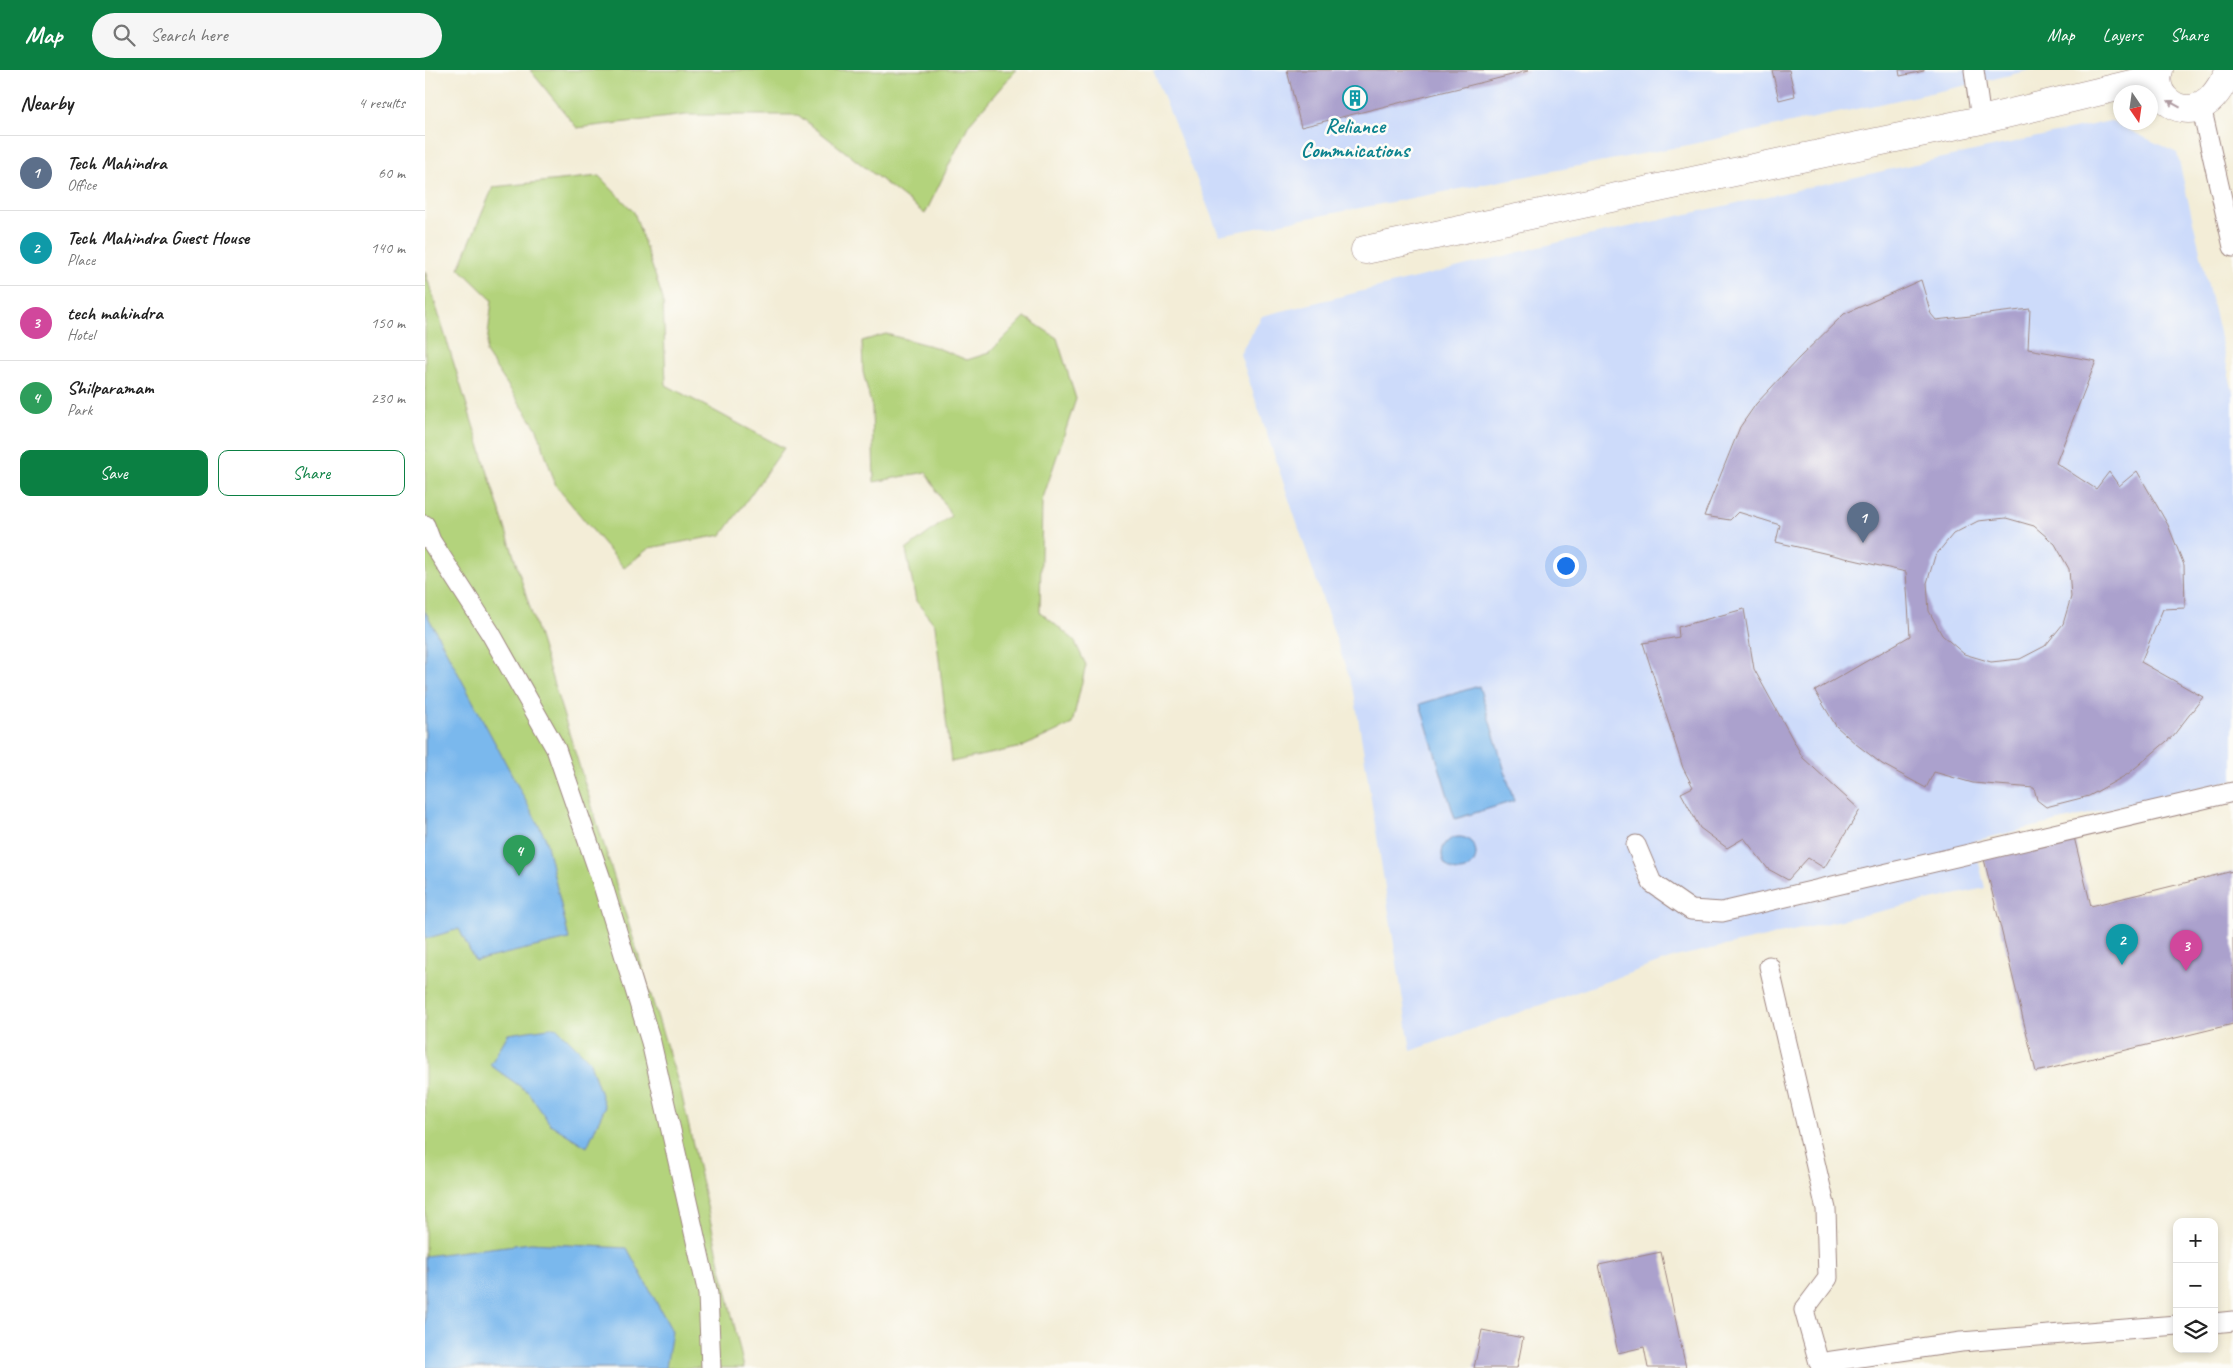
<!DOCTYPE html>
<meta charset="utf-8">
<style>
:root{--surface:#fff;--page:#f6f6f6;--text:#222;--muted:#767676;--line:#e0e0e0;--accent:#0b8043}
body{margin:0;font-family:Caveat,sans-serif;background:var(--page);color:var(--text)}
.controls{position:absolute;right:15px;bottom:15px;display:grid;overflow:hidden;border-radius:10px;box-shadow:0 2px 8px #0003}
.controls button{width:45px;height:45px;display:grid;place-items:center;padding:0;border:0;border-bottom:1px solid var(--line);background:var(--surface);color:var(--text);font:25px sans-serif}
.compass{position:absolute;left:1688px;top:15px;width:45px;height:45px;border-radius:50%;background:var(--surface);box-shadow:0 2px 8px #0003;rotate:167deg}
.you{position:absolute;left:1140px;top:495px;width:18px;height:18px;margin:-12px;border:4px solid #fff;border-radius:50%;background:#1a73e8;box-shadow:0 0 0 8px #1a73e833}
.badge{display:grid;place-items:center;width:32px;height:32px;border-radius:50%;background:var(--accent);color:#fff;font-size:16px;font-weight:700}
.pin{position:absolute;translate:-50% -41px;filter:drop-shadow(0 1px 2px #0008)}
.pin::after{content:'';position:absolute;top:26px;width:18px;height:15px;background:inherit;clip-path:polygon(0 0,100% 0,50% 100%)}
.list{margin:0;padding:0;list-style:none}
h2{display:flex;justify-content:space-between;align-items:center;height:65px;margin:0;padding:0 20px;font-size:21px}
h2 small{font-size:16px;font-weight:400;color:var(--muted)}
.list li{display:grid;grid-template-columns:32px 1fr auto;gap:15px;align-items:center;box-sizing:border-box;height:75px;padding:0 20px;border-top:1px solid var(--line)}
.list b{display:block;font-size:19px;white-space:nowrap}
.list p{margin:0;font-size:16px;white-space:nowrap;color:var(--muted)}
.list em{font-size:16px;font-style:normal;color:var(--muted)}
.actions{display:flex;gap:10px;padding:15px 20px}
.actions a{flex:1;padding:11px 0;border:1px solid var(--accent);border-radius:10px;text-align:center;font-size:18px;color:var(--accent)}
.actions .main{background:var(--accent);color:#fff}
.icon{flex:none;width:28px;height:28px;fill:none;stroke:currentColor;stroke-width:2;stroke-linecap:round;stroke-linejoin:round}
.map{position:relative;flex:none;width:1808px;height:1298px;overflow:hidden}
header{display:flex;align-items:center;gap:30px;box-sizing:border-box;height:70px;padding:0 25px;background:var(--accent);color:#fff}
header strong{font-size:24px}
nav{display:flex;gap:28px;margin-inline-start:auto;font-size:18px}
.search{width:350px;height:45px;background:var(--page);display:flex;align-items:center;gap:12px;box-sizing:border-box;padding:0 18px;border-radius:28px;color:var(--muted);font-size:19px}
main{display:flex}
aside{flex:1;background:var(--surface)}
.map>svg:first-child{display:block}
.built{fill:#cddbfa}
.green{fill:#b3d37b;stroke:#7e7953}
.water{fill:#7ab8ed;stroke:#626c8c}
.building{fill:#aba1cd;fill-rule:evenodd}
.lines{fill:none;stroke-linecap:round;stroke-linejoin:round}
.lane-casing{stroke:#9e8681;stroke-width:21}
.street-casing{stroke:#9e8681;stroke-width:29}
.lane{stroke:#fff;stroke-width:19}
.street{stroke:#fff;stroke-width:28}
.oneway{fill:#ae9aa0}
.labels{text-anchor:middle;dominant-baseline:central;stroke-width:5;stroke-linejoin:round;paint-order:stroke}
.culture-label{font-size:21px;font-weight:bold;fill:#0d838f;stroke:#fdfcf7}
</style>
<header>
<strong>Map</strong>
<div class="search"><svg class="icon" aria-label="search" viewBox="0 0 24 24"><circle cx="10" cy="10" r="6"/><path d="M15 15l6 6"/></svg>Search here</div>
<nav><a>Map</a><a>Layers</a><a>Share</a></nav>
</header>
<main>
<aside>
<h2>Nearby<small>4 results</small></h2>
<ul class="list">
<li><span class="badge" style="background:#5c6f8a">1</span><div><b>Tech Mahindra</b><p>Office</p></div><em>60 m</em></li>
<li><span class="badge" style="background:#0f9aa8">2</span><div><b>Tech Mahindra Guest House</b><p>Place</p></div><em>140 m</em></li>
<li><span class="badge" style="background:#d1479c">3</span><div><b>tech mahindra</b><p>Hotel</p></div><em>150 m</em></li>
<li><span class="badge" style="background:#2e9e5b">4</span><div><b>Shilparamam</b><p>Park</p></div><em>230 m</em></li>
</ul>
<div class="actions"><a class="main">Save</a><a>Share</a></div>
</aside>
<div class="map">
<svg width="1808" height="1298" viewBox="0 0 1808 1298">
<rect width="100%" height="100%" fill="#fdfcf7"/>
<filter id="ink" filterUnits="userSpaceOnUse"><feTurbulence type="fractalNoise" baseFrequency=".02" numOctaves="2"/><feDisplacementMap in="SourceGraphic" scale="10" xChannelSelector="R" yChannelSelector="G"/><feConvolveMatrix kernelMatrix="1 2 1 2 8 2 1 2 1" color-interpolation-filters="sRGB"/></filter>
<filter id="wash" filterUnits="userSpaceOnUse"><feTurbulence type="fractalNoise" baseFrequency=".0096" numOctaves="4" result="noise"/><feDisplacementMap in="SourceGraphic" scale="20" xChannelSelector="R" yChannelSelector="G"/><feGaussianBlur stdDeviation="1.12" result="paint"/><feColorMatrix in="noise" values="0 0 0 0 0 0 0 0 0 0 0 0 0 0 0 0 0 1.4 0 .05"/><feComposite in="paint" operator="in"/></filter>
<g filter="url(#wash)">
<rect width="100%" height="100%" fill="#f3edd7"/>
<!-- built -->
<path class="built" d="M728 0H1605L1552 13 1258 76 794 165Z
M1685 51 1752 83 1808 322V710L1549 771 1560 818 1250 887 986 981 929 622 815 284 837 246 1131 173Z"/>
<!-- green -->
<path class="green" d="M105 0H591L544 54 500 144 373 45H261L152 58Z
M174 106 209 142 238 229 241 315 359 378 297 465 224 478 199 498 131 416 112 359 61 283 67 230 34 198 68 117Z
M0 201 256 1022 319 1298H0Z
M600 247 632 268 651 329 617 431 615 542 649 570 661 595 647 654 597 677 526 692 510 555 491 531 481 480 526 446 501 402 449 412 447 338 438 302 437 271 461 264 510 277 542 290 564 283Z"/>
<!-- water -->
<path class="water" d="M0 541 120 767 144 869 50 891 34 859 0 869Z
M1054 616 1089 731 1030 749 995 634Z
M1017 784a17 17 0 1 1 34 0a17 17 0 1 1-34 0Z
M131 957 164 990 180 1037 162 1077 125 1054 103 1022 65 995 83 964Z
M106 1173 202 1178 247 1261 241 1298H0V1186Z"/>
<g id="blocks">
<!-- building -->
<path class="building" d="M862 0H1103V1L876 57Z
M1347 0H1364L1370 26 1354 30Z
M1474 0H1499V1L1475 6Z
M1496 210 1506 244 1511 250 1605 239 1603 279 1671 291 1631 393 1671 419 1684 402 1694 416 1712 401 1743 455 1759 495 1760 538 1738 539 1716 592 1778 627 1748 666 1703 704 1664 726 1621 737 1612 730 1609 718 1548 713 1509 702 1501 718 1457 694 1431 674 1411 656 1390 621 1485 566 1481 502 1351 472 1355 455 1313 442 1305 450 1279 446 1315 357 1331 334 1373 289 1419 244ZM1581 448 1609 456 1630 474 1644 499 1646 527 1638 554 1620 576 1595 589 1566 592 1539 584 1517 565 1504 541 1502 513 1510 486 1528 464 1553 451Z
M1319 539 1329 599 1378 688 1435 740 1399 798 1383 788 1363 810 1343 799 1319 768 1302 778 1275 758 1256 723 1268 717 1258 698 1218 573 1254 567 1253 557Z
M1649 767 1666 836 1808 801V954L1611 1002 1559 789Z
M1236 1182 1261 1298H1223L1219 1277 1193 1283 1174 1195Z
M1057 1260 1098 1268 1092 1298H1049Z"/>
</g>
</g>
<g filter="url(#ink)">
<use href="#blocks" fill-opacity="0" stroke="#9e8681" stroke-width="1"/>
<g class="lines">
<defs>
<path id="lane" d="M1549 0 1556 50
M1776 36 1808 177
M0 455 6 471 66 564 131 679 175 806 226 972 283 1224 286 1298
M1211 775 1227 813 1266 840 1297 842 1808 722
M1344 896 1401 1139 1403 1208 1379 1240 1394 1293 1536 1272 1752 1255
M1789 1253 1808 1251"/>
<path id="street" d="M1734 0C1726 25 1752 47 1776 36 1790 30 1798 12 1805 0
M940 180 1556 50 1731 8"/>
</defs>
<!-- lane casing -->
<use href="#lane" class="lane-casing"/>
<!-- street casing -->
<use href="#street" class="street-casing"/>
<!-- lane -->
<use href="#lane" class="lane"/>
<!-- street -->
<use href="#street" class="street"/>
</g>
<!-- one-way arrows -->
<defs><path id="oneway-solid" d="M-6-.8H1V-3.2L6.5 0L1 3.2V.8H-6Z" transform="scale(1.25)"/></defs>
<use class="oneway" href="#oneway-solid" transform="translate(1749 34) rotate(-151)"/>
</g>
<!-- icons -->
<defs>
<symbol id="building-ring" viewBox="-11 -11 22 22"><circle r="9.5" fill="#fdfcf7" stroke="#0f9aa8" stroke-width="1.5"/><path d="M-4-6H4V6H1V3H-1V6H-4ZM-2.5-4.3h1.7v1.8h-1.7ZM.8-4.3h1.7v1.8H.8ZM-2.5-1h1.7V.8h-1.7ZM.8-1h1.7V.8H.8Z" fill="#0f9aa8"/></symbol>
</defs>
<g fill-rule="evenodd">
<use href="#building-ring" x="916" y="14" width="28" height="28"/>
</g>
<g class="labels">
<!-- culture labels -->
<g class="culture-label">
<text x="930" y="56">Reliance<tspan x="930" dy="24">Commnications</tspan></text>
</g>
</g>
</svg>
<div class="controls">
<button>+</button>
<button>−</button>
<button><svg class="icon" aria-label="layers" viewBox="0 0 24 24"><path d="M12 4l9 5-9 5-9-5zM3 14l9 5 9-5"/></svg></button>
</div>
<svg class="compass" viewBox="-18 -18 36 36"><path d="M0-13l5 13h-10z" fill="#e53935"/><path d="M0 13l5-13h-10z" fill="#767676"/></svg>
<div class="you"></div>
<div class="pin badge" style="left:1438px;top:473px;background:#5c6f8a">1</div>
<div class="pin badge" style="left:1697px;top:895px;background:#0f9aa8">2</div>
<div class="pin badge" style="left:1761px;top:901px;background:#d1479c">3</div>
<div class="pin badge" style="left:94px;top:806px;background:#2e9e5b">4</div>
</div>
</main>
